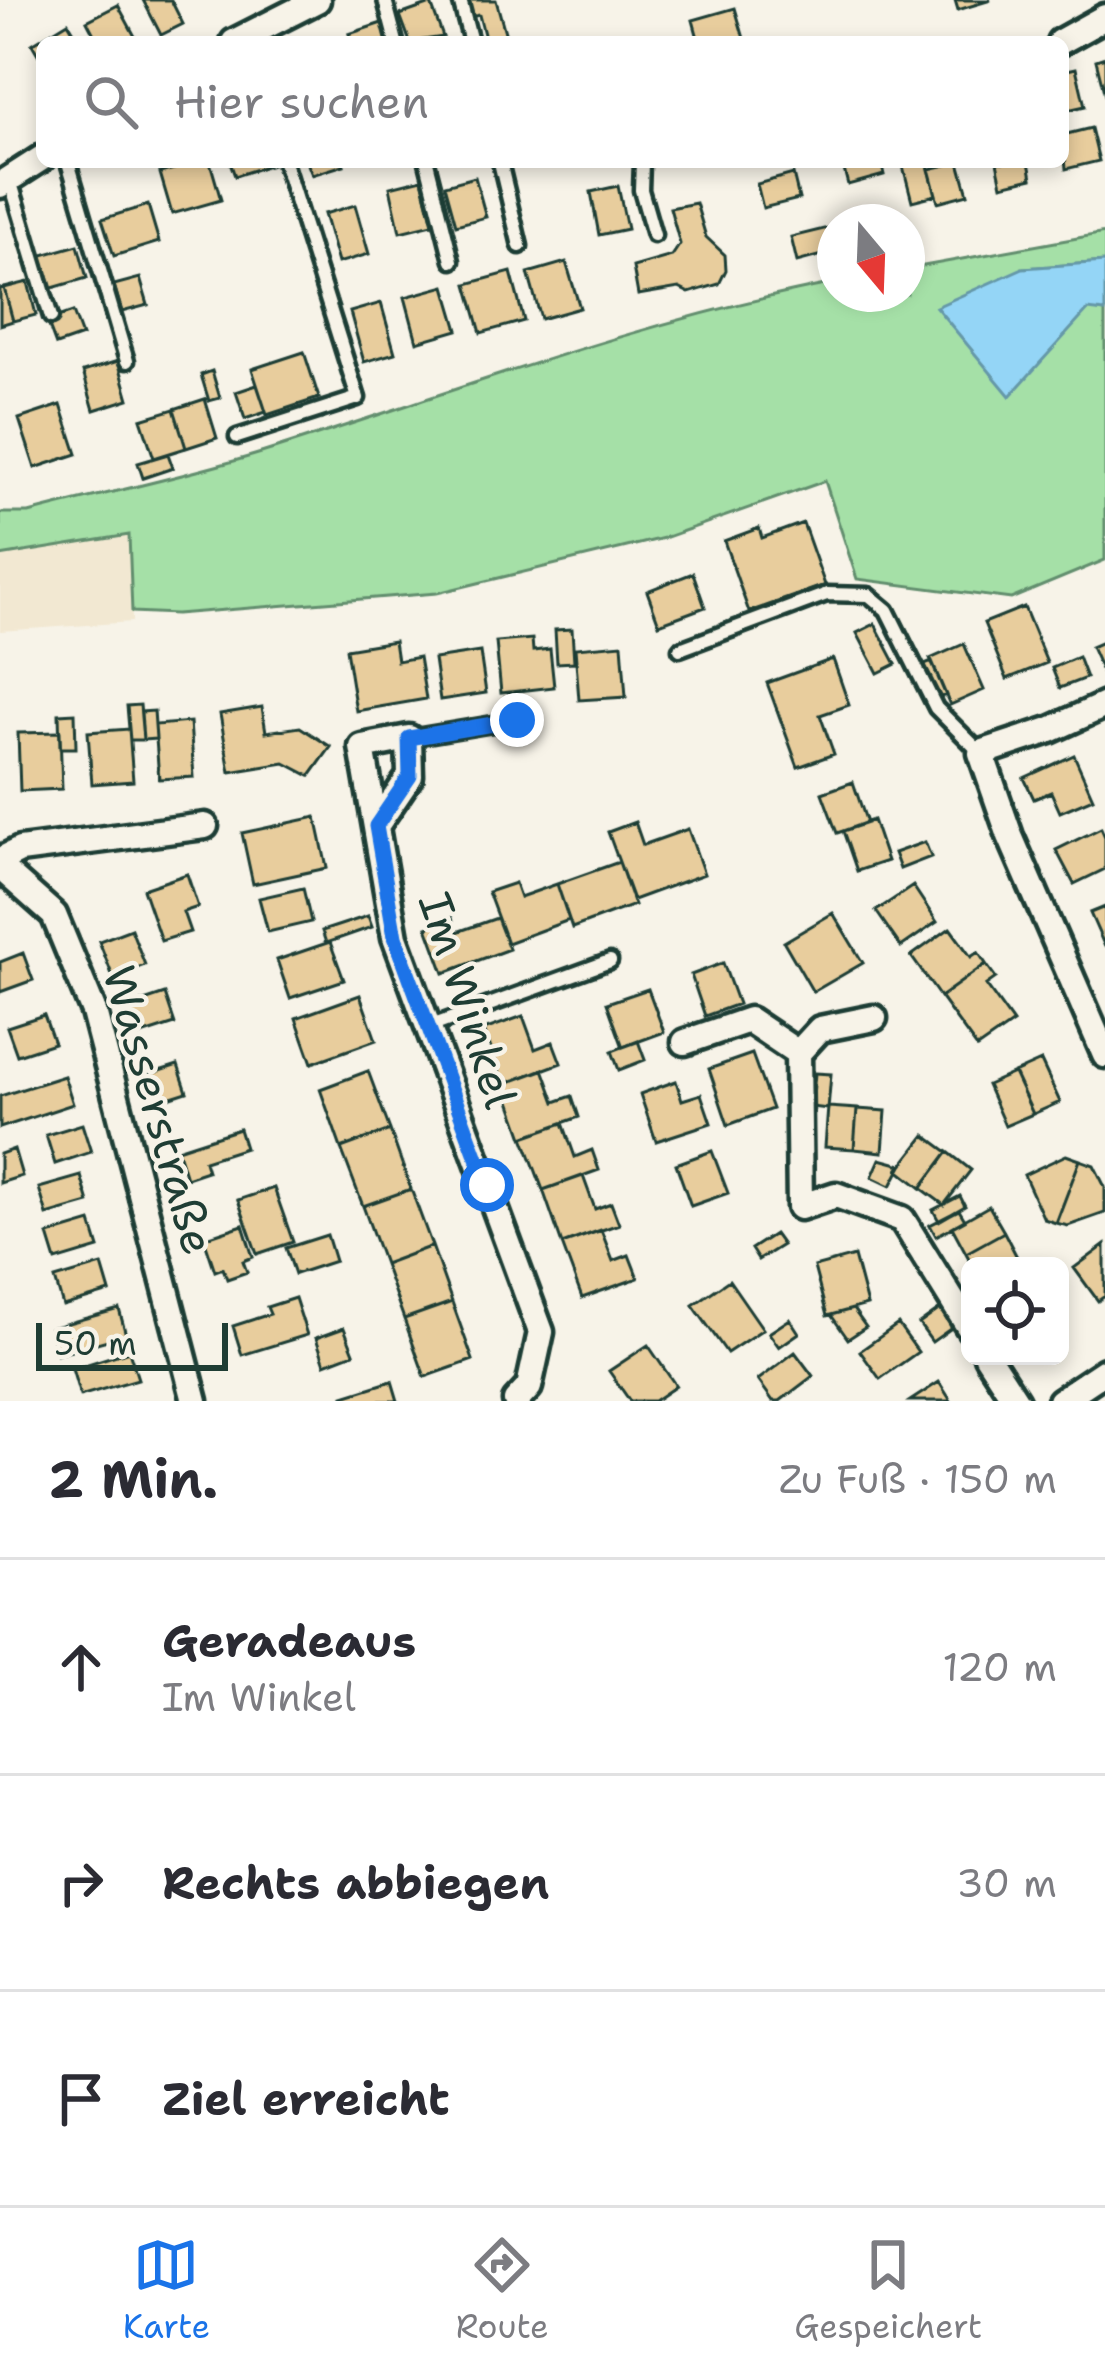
<!DOCTYPE html>
<html lang="de">
<meta charset="utf-8">
<style>
:root{--surface:#fff;--page:#f2f2f3;--text:#2b2b33;--muted:#7c7c81;--line:#e1e1e2;--accent:#1a73e8}
body{margin:0;font-family:"Shantell Sans",sans-serif;background:var(--page);color:var(--text)}
.controls{position:absolute;right:36px;bottom:36px;display:grid;overflow:hidden;border-radius:18px;box-shadow:0 6px 18px #0003}
.controls button{width:108px;height:108px;display:grid;place-items:center;padding:0;border:0;border-bottom:3px solid var(--line);background:var(--surface);color:var(--text);font:60px sans-serif}
.compass{position:absolute;left:817px;top:204px;width:108px;height:108px;border-radius:50%;background:var(--surface);box-shadow:0 6px 18px #0003;rotate:161deg}
.scale{position:absolute;left:36px;bottom:30px;width:192px;box-sizing:border-box;padding-left:12px;border:6px solid #1f3d34;border-top:0;font-size:33px;line-height:42px;white-space:nowrap;color:#1f3d34;-webkit-text-stroke:9px #f7f3e8;paint-order:stroke}
.stop{position:absolute;width:36px;height:36px;margin:-27px;border:9px solid #1a73e8;border-radius:50%;background:#fff}
.stop.end{background:#1a73e8;border-color:#fff;box-shadow:0 3px 12px #0008}
.list{margin:0;padding:0;list-style:none}
h2{display:flex;justify-content:space-between;align-items:center;height:156px;margin:0;padding:0 48px;font-size:51px}
h2 small{font-size:39px;font-weight:400;color:var(--muted)}
.list li{display:grid;grid-template-columns:78px 1fr auto;gap:36px;align-items:center;box-sizing:border-box;height:216px;padding:0 48px;border-top:3px solid var(--line)}
.list b{display:block;font-size:45px;white-space:nowrap}
.list p{margin:0;font-size:39px;white-space:nowrap;color:var(--muted)}
.list em{font-size:39px;font-style:normal;color:var(--muted)}
.icon{flex:none;width:66px;height:66px;fill:none;stroke:currentColor;stroke-width:2;stroke-linecap:round;stroke-linejoin:round}
.map{position:relative;flex:none;width:1105px;height:1401px;overflow:hidden}
.search{position:absolute;background:var(--surface);box-shadow:0 6px 18px #0003;left:36px;right:36px;top:36px;height:132px;display:flex;align-items:center;gap:30px;box-sizing:border-box;padding:0 42px;border-radius:18px;color:var(--muted);font-size:45px}
.sheet{height:804px;background:var(--surface)}
nav{display:flex;justify-content:space-around;align-items:center;box-sizing:border-box;height:168px;border-top:3px solid var(--line);background:var(--surface);font-size:33px;color:var(--muted)}
nav a{display:grid;justify-items:center;gap:6px}
nav .on{color:var(--accent)}
.map>svg:first-child{display:block}
.built{fill:#f2e8d2}
.green{fill:#a5e0a7;stroke:#628e6e;stroke-width:3}
.water{fill:#94d5f6;stroke:#6598a8;stroke-width:3}
.building{fill:#e8cd9d;stroke:#1f3d34;stroke-width:3}
.lines{fill:none;stroke-linecap:round;stroke-linejoin:round}
.lane-casing{stroke:#1f3d34;stroke-width:21}
.street-casing{stroke:#1f3d34;stroke-width:33}
.lane{stroke:#f7f3e8;stroke-width:12}
.street{stroke:#f7f3e8;stroke-width:24}
.route{stroke:#1a73e8;stroke-width:15}
.labels{text-anchor:middle;dominant-baseline:central;stroke-width:9;stroke-linejoin:round;paint-order:stroke}
.street-label{font-size:45px;fill:#1f3d34;stroke:#f7f3e8}
</style>
<div class="map">
<svg width="1105" height="1401" viewBox="0 0 1105 1401">
<rect width="100%" height="100%" fill="#f7f3e8"/>
<filter id="ink" filterUnits="userSpaceOnUse"><feTurbulence type="fractalNoise" baseFrequency=".00833" numOctaves="2"/><feDisplacementMap in="SourceGraphic" scale="24" xChannelSelector="R" yChannelSelector="G"/><feConvolveMatrix kernelMatrix="1 2 1 2 8 2 1 2 1" color-interpolation-filters="sRGB"/></filter>
<g filter="url(#ink)">
<!-- built -->
<path class="built" d="M130 534 132 622 0 631V556Z"/>
<!-- green -->
<path class="green" d="M1105 233V262L1023 268 1051 347 1088 309 1105 312V560L1011 599 857 579 825 481 664 538 437 593 176 614 132 612 129 535 0 556V513H29C105 493 183 477 258 454 449 394 638 321 835 283V294H907V269Z"/>
<!-- water -->
<path class="water" d="M1105 262V312L1088 310 1010 396 936 307 1023 268Z"/>
<!-- building -->
<path class="building" d="M143 0H171L183 24 161 35Z
M467 0H496L506 36 486 42 479 15 471 17Z
M955 0H991L958 10Z
M431 4 443 37 410 42 400 15Z
M118 5 138 42H98L87 21Z
M735 8 745 42H699L693 20Z
M68 22 80 42H42V61L32 44Z
M382 23 388 42H352L349 34Z
M1105 57V96L1096 60Z
M1076 68 1085 106 1063 111V71Z
M1091 128 1099 161 1066 169 1063 135Z
M198 162H210L221 200 172 214 160 173Z
M230 162H271L272 164 235 176Z
M307 162H343L344 165 312 175Z
M842 162H881L884 175 848 185Z
M902 162H927L936 195 912 201Z
M959 162 968 194 938 202 929 169Z
M997 162H1029L1032 178 1002 185Z
M793 174 799 199 763 208 757 184Z
M475 177 486 217 456 225 445 185Z
M422 179 433 224 400 232 390 187Z
M618 186 627 229 599 235 591 192Z
M696 203 706 237 725 255 726 270 719 284 689 293 679 288 638 295 633 267 672 256 680 244 670 208Z
M148 205 159 242 114 256 102 219Z
M355 205 369 254 338 263 324 214Z
M900 211 903 222H864V220Z
M828 228 834 252 797 262 791 237Z
M78 245 87 278 49 289 39 256Z
M566 262 580 308 541 319 528 273Z
M511 272 524 321 481 333 467 284Z
M140 278 148 305 122 312 114 285Z
M28 282 36 315 13 321 4 288Z
M445 286 458 330 417 342 405 297Z
M4 288 13 321 0 325V289Z
M381 303 395 353 364 362 350 312Z
M73 312 82 336 56 345 47 321Z
M304 352 319 398 267 415 252 369Z
M118 361 129 399 94 410 83 372Z
M212 371 220 398 209 401 201 375Z
M257 385 266 412 245 419 236 392Z
M205 399 217 438 186 448 174 409Z
M61 405 77 454 35 468 19 419Z
M174 409 186 448 154 458 141 419Z
M168 454 173 468 143 478 138 463Z
M803 523 825 585 749 612 724 541 759 528 762 538Z
M693 573 705 607 659 624 647 591Z
M1024 607 1047 663 1007 679 984 623Z
M875 624 896 664 878 673 857 633Z
M572 629 574 662 557 663 555 630Z
M532 639 533 651 550 649 554 687 501 693 496 642Z
M394 641 397 661 419 657 426 699 356 711 346 649Z
M1105 641V673L1103 674 1091 647Z
M622 644 626 697 579 700 575 648Z
M964 644 984 690 950 705 930 659Z
M480 652 486 693 440 700 434 659Z
M1078 657 1086 678 1060 688 1052 668Z
M833 659 849 705 820 715 834 754 798 767 767 683Z
M932 662 946 695 936 699 922 666Z
M140 705 143 740H130L127 706Z
M262 707 266 732 300 727 331 747 310 776 285 763 230 772 220 714Z
M154 711 156 739 143 740 141 712Z
M75 713 76 748H60L59 714Z
M190 722 194 777 159 779 155 725Z
M129 729 133 781 92 784 88 732Z
M60 732 62 789 20 791 18 733Z
M1074 755 1093 798 1060 812 1051 792 1034 799 1024 778Z
M853 782 867 823 837 833 822 793Z
M316 817 327 868 253 884 242 833Z
M873 820 887 861 857 871 843 831Z
M635 822 643 845 688 829 704 874 633 900 608 832Z
M1101 828 1105 837V869L1074 884 1056 850Z
M925 842 931 857 900 869 894 853Z
M619 862 634 905 572 928 557 884Z
M187 874 198 907 183 912 190 932 161 941 143 889Z
M515 883 520 897 557 884 569 920 507 943 488 892Z
M913 886 937 922 901 947 876 911Z
M303 888 311 922 268 932 259 898Z
M1105 907V947L1090 913Z
M833 913 863 963 813 992 784 942Z
M368 916 372 927 326 943 322 931Z
M452 918 457 932 497 918 509 949 444 973 427 927Z
M950 928 971 957 978 952 986 964 940 997 911 956Z
M131 929 145 965 113 977 99 941Z
M330 942 344 980 290 998 277 960Z
M23 953 33 980 0 992V962Z
M723 963 738 1004 705 1016 691 975Z
M986 964 996 978 986 985 1013 1023 977 1048 940 997Z
M648 989 664 1032 623 1047 607 1003Z
M165 994 175 1024 135 1037 126 1007Z
M360 995 376 1040 312 1063 296 1018Z
M44 1015 54 1043 17 1055 7 1027Z
M523 1016 535 1049 553 1042 561 1063 504 1084 484 1030Z
M638 1041 645 1060 619 1070 612 1051Z
M752 1054 772 1109 728 1125 709 1069Z
M1041 1061 1060 1102 1033 1114 1014 1073Z
M178 1065 187 1092 159 1101 150 1074Z
M543 1069 555 1102 572 1096 579 1117 523 1137 504 1084Z
M368 1071 390 1130 341 1148 320 1089Z
M815 1073 831 1074 828 1109 812 1107Z
M1014 1073 1033 1114 1005 1126 987 1085Z
M64 1076 73 1104 0 1128V1096Z
M676 1081 682 1100 701 1094 711 1123 656 1141 640 1094Z
M828 1107 857 1109 854 1149 825 1147Z
M857 1109 886 1111 883 1152 854 1149Z
M563 1123 575 1157 592 1150 599 1170 543 1190 523 1137Z
M82 1124 91 1152 55 1164 46 1135Z
M239 1129 245 1148 204 1161 207 1171 186 1178 177 1149Z
M390 1130 411 1189 363 1206 341 1148Z
M925 1135 948 1152 921 1188 898 1170Z
M14 1149 22 1176 0 1183V1154Z
M712 1151 728 1193 691 1206 676 1164Z
M948 1152 971 1170 944 1205 921 1188Z
M1066 1155 1080 1160 1056 1223 1044 1219 1024 1175Z
M880 1159 902 1165 891 1186 872 1177Z
M1080 1160 1094 1165 1105 1187V1213L1068 1226 1056 1223Z
M81 1176 89 1203 47 1215 39 1188Z
M583 1176 595 1209 611 1203 619 1224 562 1244 543 1190Z
M274 1188 293 1242 257 1254 238 1200Z
M411 1189 432 1246 384 1264 363 1206Z
M960 1196 965 1206 939 1221 933 1210Z
M989 1206 1004 1232 966 1253 952 1227Z
M959 1210 965 1220 936 1236 930 1225Z
M91 1222 99 1248 56 1261 48 1235Z
M243 1225 253 1257 243 1261 247 1272 227 1279 223 1268 215 1271 204 1238Z
M601 1230 613 1261 629 1255 638 1278 582 1298 562 1244Z
M1004 1232 1017 1257 1001 1266H973L966 1253Z
M774 1234 782 1245 758 1260 751 1249Z
M327 1235 335 1261 295 1274 286 1248Z
M1105 1245V1296L1098 1301 1074 1268Z
M432 1246 452 1302 404 1319 384 1264Z
M854 1256 867 1305 827 1316 814 1267Z
M102 1265 110 1292 63 1306 55 1279Z
M729 1280 763 1329 727 1353 693 1305Z
M295 1298 307 1335 242 1355 233 1326 270 1314 267 1307Z
M452 1302 473 1360 425 1377 404 1319Z
M119 1309 126 1335 57 1354 50 1328Z
M853 1309 866 1327 848 1339 831 1315Z
M940 1309 953 1327 932 1342 919 1324Z
M790 1319 799 1333 779 1347 769 1333Z
M898 1324 918 1352 880 1379 860 1351Z
M344 1328 354 1353 325 1364 316 1338Z
M648 1345 676 1386 654 1401H630L609 1371Z
M129 1351 138 1379 80 1396 72 1369Z
M795 1352 813 1376 780 1401H773L758 1380Z
M392 1381 398 1401H345L344 1396Z
M939 1382 951 1401H910Z"/>
<g class="lines">
<defs>
<path id="lane" d="M385 0 396 42
M460 0 471 42
M68 162 127 361
M427 162 452 261
M500 162 520 246
M642 162 641 190 654 235
M10 180 51 317
M237 437 358 398 284 162
M680 649 827 594 869 595 887 610 936 708 981 753
M409 738 517 720
M429 1027 610 961"/>
<path id="street" d="M234 42 317 0
M1060 42 1105 17
M0 185 42 158
M1105 705 1050 730 981 753 1010 836 1105 1055
M376 826 410 776 409 738 362 747 395 937 541 1332 529 1387 516 1401
M0 860 20 850 205 826
M0 867 54 915 94 1012 195 1401
M874 1018 820 1029 798 1053 800 1207 836 1195 902 1219 970 1329
M685 1042 749 1020 798 1053
M987 1356 1016 1401
M1060 1401 1105 1371"/>
</defs>
<!-- lane casing -->
<use href="#lane" class="lane-casing"/>
<!-- street casing -->
<use href="#street" class="street-casing"/>
<!-- lane -->
<use href="#lane" class="lane"/>
<!-- street -->
<use href="#street" class="street"/>
</g>
</g>
<g class="lines" filter="url(#ink)">
<!-- route -->
<path class="route" d="M487 1185 395 937 376 826 410 776 409 738 517 720"/>
</g>
<g class="labels">
<!-- street labels -->
<g class="street-label">
<text transform="translate(468 1000) rotate(72)">Im Winkel</text>
<text transform="translate(159 1110) rotate(74)">Wasserstraße</text>
</g>
</g>
</svg>
<div class="controls">
<button><svg class="icon" aria-label="locate" viewBox="0 0 24 24"><circle cx="12" cy="12" r="6"/><path d="M12 2v4M12 18v4M2 12h4M18 12h4"/></svg></button>
</div>
<svg class="compass" viewBox="-18 -18 36 36"><path d="M0-13l5 13h-10z" fill="#e53935"/><path d="M0 13l5-13h-10z" fill="#7c7c81"/></svg>
<div class="scale">50 m</div>
<div class="stop" style="left:487px;top:1185px"></div>
<div class="stop end" style="left:517px;top:720px"></div>
<div class="search"><svg class="icon" aria-label="search" viewBox="0 0 24 24"><circle cx="10" cy="10" r="6"/><path d="M15 15l6 6"/></svg>Hier suchen</div>
</div>
<section class="sheet">
<h2>2 Min.<small>Zu Fuß · 150 m</small></h2>
<ul class="list">
<li><svg class="icon" aria-label="ahead" viewBox="0 0 24 24"><path d="M12 20V5M6 11l6-6 6 6"/></svg><div><b>Geradeaus</b><p>Im Winkel</p></div><em>120 m</em></li>
<li><svg class="icon" aria-label="right" viewBox="0 0 24 24"><path d="M7 20v-9h11M14 6l5 5-5 5"/></svg><div><b>Rechts abbiegen</b></div><em>30 m</em></li>
<li><svg class="icon" aria-label="arrive" viewBox="0 0 24 24"><path d="M6 21V4h12l-3 4 3 4H6"/></svg><div><b>Ziel erreicht</b></div></li>
</ul>
</section>
<nav>
<a class="on"><svg class="icon" aria-label="map" viewBox="0 0 24 24"><path d="M3 6l6-2 6 2 6-2v14l-6 2-6-2-6 2zM9 4v14M15 6v14"/></svg>Karte</a>
<a><svg class="icon" aria-label="directions" viewBox="0 0 24 24"><path d="M12 3l9 9-9 9-9-9zM9 14v-3h6M13 9l2 2-2 2"/></svg>Route</a>
<a><svg class="icon" aria-label="saved" viewBox="0 0 24 24"><path d="M7 4h10v16l-5-4-5 4z"/></svg>Gespeichert</a>
</nav>
